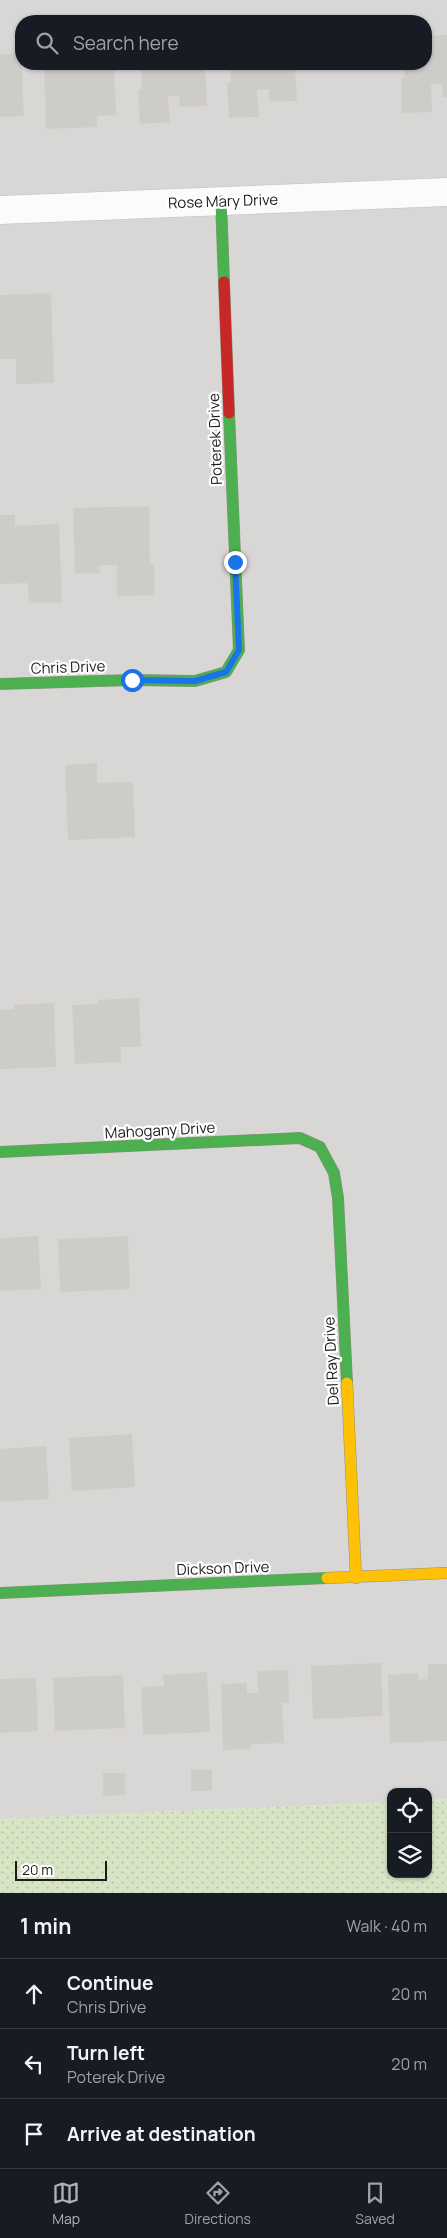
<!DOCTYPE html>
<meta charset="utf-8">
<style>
:root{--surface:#171b24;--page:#20242c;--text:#f1f3f6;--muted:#9ea1a6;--line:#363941;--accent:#b1b2b3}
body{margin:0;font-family:Manrope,sans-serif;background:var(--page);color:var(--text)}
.controls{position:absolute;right:15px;bottom:15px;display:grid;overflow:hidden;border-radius:10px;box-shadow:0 1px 4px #0004}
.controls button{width:45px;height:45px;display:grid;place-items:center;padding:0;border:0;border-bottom:1px solid var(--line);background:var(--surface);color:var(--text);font:25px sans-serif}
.scale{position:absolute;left:15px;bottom:12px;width:92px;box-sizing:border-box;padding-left:5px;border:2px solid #1b1b1b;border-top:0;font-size:14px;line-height:18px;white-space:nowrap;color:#1b1b1b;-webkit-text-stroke:4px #fff;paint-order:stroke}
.stop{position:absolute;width:15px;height:15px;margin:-11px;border:4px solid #1a73e8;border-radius:50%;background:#fff}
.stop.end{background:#1a73e8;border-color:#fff;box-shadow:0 1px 5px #0008}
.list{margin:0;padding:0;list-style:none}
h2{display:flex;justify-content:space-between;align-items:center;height:65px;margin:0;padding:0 20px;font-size:21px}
h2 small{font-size:16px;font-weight:400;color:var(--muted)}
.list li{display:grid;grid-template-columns:32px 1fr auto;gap:15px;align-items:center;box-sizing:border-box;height:70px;padding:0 20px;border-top:1px solid var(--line)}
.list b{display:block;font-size:19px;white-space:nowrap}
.list p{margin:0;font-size:16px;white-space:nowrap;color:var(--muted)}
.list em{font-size:16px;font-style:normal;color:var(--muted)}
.icon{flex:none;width:28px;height:28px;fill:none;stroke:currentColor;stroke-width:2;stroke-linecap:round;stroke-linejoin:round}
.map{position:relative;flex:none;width:447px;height:1893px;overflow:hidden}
.search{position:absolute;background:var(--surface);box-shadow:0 1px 4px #0004;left:15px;right:15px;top:15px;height:55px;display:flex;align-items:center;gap:12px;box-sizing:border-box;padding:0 18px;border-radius:20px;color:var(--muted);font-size:19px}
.sheet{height:275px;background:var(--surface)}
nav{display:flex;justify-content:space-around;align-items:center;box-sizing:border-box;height:70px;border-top:1px solid var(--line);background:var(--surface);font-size:14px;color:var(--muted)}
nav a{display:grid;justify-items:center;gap:2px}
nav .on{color:var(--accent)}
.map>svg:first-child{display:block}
.residential{fill:#d9d7d5;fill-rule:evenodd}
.grass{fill:url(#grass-dots)}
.building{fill:#ceccc9}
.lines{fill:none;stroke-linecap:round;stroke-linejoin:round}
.street-casing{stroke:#c1bfbe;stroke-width:29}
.fast-casing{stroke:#90917e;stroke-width:12}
.slow-casing{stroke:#90917e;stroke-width:12}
.jam-casing{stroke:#90917e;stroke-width:12}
.street{stroke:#fcfbfb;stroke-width:28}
.fast{stroke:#4caf50;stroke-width:11}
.slow{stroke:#ffc107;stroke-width:11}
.jam{stroke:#c62828;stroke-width:11}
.route{stroke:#1a73e8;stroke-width:6}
.labels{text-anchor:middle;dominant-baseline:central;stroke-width:4.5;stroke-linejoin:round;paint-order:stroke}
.street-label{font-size:15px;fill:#1b1b1b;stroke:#fff}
</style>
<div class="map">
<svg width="447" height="1893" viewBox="0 0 447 1893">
<defs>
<pattern id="grass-dots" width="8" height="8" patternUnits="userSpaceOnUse" patternTransform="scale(1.25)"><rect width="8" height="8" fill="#d7e5c5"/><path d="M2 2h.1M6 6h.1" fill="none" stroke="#b8c4a9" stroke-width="1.8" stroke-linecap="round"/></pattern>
</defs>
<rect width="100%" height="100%" fill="#eae7e4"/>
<!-- residential -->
<path class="residential" d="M0 0H447V1799L428 1800V1792H391V1802L0 1819ZM21 21H426V64H21Z"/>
<!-- grass -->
<path class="grass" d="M447 1799V1893H0V1819L391 1802V1874H428V1800Z"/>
<!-- building -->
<path class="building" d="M447 35V97H443L442 84H431L432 112 402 113 401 78H405L404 64H426V36Z
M0 54H21L24 116 0 117Z
M44 64H114L116 115 97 116V127L46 129Z
M141 64H205L207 106 180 107 179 95 168 96 170 122 140 124 138 89H142Z
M230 64H295L297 101 270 102 269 89 257 90 259 117 229 118 227 83H231Z
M51 293 54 383 16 384V359H0V295Z
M149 506 150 564H154L155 595 117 596V565H99L100 573 75 574 73 508Z
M0 515H15V526L59 524 62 602 29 603 28 583 0 584Z
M97 763V783L133 782 135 837 68 840 65 765Z
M139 998 141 1047H121V1062L75 1064 72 1005 98 1004V1000Z
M54 1003 56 1067 0 1069V1010L14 1009 13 1005Z
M38 1236 41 1289 0 1291V1238Z
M128 1236 130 1289 60 1292 58 1239Z
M132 1434 135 1487 72 1491 69 1438Z
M46 1446 49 1499 0 1502V1449Z
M381 1663 383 1716 313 1719 311 1666Z
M428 1664H447V1741L390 1743 388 1675 418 1673 419 1680 428 1679Z
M288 1670 289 1703H282L284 1743 251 1744V1749L223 1750 221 1684 247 1683V1693H258L257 1671Z
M207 1672 210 1732 143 1735 141 1687 164 1686 163 1675Z
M123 1675 125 1728 55 1731 53 1678Z
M36 1678 38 1731 0 1733V1679Z
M191 1770H212V1791H191Z
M103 1773H125V1795L103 1796Z"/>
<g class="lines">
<defs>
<path id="street" d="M0 210 447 192"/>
<path id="fast" d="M221 201 224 282
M0 684 132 680 195 681 226 672 239 650 229 413
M0 1152 300 1138 320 1147 334 1173 338 1198 347 1383
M0 1593 327 1578"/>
<path id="slow" d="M347 1383 356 1578
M327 1578 447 1573"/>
<path id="jam" d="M224 282 229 413"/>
</defs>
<!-- street casing -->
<use href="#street" class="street-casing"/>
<!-- fast casing -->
<use href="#fast" class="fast-casing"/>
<!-- slow casing -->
<use href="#slow" class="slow-casing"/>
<!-- jam casing -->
<use href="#jam" class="jam-casing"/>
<!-- street -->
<use href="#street" class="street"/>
<!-- fast -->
<use href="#fast" class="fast"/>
<!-- slow -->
<use href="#slow" class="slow"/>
<!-- jam -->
<use href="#jam" class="jam"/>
</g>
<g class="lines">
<!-- route -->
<path class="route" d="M132 680 195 681 226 672 239 650 235 562"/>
</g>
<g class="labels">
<!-- street labels -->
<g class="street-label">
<text transform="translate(223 201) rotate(-2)">Rose Mary Drive</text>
<text transform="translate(215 439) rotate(-92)">Poterek Drive</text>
<text transform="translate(68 667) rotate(-2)">Chris Drive</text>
<text transform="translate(160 1130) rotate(-3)">Mahogany Drive</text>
<text transform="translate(331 1361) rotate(-93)">Del Ray Drive</text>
<text transform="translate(223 1568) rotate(-2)">Dickson Drive</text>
</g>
</g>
</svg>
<div class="controls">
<button><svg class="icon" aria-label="locate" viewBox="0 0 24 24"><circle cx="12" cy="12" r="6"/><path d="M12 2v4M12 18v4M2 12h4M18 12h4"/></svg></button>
<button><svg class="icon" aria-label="layers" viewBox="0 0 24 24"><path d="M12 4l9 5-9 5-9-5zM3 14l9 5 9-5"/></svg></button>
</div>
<div class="scale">20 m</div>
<div class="stop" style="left:132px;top:680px"></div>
<div class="stop end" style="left:235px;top:562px"></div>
<div class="search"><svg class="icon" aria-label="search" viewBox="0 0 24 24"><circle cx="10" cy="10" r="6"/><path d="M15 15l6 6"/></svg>Search here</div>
</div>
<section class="sheet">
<h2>1 min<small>Walk · 40 m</small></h2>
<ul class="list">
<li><svg class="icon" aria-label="ahead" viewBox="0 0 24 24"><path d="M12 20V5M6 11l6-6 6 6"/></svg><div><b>Continue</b><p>Chris Drive</p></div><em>20 m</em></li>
<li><svg class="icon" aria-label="left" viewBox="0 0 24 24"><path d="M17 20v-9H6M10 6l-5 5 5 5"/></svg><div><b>Turn left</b><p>Poterek Drive</p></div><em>20 m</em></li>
<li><svg class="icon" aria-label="arrive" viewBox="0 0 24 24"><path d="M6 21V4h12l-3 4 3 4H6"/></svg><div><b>Arrive at destination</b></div></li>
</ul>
</section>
<nav>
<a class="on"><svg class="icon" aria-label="map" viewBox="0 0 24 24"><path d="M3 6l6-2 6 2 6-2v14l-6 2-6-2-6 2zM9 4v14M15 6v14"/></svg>Map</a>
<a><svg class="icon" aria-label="directions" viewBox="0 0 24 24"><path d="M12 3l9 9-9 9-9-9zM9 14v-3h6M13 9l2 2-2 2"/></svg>Directions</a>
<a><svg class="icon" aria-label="saved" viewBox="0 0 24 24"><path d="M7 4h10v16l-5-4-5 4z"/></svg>Saved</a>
</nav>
